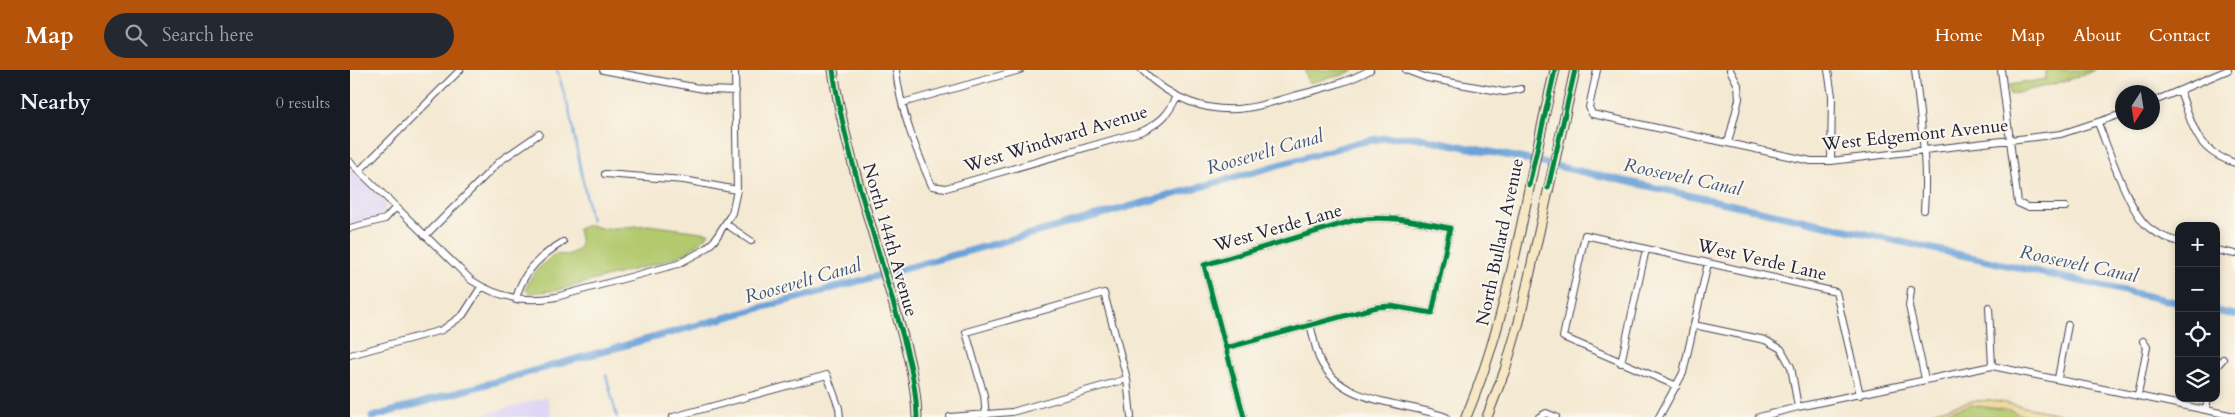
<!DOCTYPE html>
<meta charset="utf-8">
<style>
:root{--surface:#171b24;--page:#242831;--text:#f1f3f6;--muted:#9ea1a6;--line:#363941;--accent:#b45309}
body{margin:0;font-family:Cardo,serif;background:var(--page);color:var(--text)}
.controls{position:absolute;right:15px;bottom:15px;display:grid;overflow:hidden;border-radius:10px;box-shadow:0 2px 8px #0003}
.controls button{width:45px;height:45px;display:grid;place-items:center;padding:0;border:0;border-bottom:1px solid var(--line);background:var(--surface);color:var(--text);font:25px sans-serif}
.compass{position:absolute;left:1765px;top:15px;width:45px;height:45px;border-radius:50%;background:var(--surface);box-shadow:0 2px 8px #0003;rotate:192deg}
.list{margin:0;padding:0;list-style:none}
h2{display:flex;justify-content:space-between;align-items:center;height:65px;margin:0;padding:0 20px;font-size:21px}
h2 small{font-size:16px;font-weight:400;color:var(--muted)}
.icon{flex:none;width:28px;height:28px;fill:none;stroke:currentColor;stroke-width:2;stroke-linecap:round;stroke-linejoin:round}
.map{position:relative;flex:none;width:1885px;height:347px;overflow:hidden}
header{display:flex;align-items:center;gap:30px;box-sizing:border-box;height:70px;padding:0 25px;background:var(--accent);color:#fff}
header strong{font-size:24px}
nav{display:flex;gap:28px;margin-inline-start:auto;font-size:18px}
.search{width:350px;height:45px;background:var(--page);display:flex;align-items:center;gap:12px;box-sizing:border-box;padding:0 18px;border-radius:28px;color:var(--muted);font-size:19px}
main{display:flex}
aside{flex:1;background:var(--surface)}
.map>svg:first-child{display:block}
.built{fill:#ded5f6}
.green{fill:#b3c96e;stroke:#6a7654}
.sand{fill:#eeda9e;stroke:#887e6c}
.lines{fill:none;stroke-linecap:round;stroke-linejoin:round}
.stream{stroke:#6ca2d9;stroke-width:2}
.canal{stroke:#6ca2d9;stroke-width:7}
.minor-casing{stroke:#424052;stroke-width:8}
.secondary-casing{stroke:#424052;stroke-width:11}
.minor{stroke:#fff;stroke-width:6}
.secondary{stroke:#f7e8c3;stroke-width:9}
.cycleway-casing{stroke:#fbf7ec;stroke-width:8}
.cycleway{stroke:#00873e;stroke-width:5}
.labels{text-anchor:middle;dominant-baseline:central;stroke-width:4;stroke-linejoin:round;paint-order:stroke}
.street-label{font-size:18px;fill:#22223b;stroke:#fbf7ec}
.water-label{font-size:19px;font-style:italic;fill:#40557a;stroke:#fbf7ec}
</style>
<header>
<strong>Map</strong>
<div class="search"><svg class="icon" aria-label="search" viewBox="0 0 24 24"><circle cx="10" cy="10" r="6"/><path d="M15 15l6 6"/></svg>Search here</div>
<nav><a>Home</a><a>Map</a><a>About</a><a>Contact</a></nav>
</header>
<main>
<aside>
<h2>Nearby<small>0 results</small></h2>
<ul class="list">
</ul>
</aside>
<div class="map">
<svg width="1885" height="347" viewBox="0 0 1885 347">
<rect width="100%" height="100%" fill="#fbf7ec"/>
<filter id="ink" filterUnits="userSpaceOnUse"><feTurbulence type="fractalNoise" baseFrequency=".02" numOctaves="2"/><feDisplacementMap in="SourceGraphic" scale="10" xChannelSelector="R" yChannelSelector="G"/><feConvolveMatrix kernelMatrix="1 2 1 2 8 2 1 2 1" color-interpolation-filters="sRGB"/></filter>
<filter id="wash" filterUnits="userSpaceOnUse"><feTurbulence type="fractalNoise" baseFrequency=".0096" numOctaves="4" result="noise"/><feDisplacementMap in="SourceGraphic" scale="20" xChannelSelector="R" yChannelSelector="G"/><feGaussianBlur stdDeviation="1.12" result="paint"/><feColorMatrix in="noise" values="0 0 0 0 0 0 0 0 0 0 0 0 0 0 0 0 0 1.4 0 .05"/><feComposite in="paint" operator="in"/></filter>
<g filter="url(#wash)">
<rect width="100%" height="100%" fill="#f4e9d2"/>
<!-- built -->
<path class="built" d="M0 99 36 133 34 142 27 148 0 155Z
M197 327 202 347H125Z"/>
<!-- green -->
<path class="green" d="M955 0H1004L993 5 958 13Z
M1696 0H1745C1718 12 1689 17 1660 25L1659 15 1696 9Z
M238 155 255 159 298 155 359 163 354 169 336 183 312 192 208 220 179 223 176 220C178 206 194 193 205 184L217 185 228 180 231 174 228 159Z
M1640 330 1723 347H1563L1619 332Z"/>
<!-- sand -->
<path class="sand" d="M1640 330 1723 347H1678L1660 340 1621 335 1579 347H1563L1619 332Z"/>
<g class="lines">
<!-- stream -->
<path class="stream" d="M207 0 219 40 241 151
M256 305 267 347"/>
<!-- canal -->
<path class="canal" d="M1866 241 1885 245
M22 347C349 252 679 167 1006 73L1034 68 1065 67 1170 88 1829 233"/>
</g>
</g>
<g filter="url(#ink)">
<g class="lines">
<defs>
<path id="minor" d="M253 0 359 20 386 21
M546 0C550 40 566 80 582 116L596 118 793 61C811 52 819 44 827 26
M792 0C819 28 857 44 896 38 912 36 929 30 944 26 971 19 996 13 1020 0
M1056 0 1077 8 1154 22 1171 19
M1247 0 1239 37 1242 44 1461 91H1481L1711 64 1772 44
M1478 0 1482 26 1481 91
M1565 0C1570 46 1578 94 1574 140
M1651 0 1668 133 1677 137H1715
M1830 21C1844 57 1844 80 1885 93
M1802 32 1878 0
M552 33 670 0
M1748 53C1758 78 1779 141 1798 157 1807 165 1817 168 1829 172
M1378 73 1389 29 1388 15 1380 0
M0 92 121 210C148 228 175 233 206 227L328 194 354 180 364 171 382 143 387 120 385 0
M9 101 110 0
M255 104 334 110 387 120
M376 154 401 171
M0 158 35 149 46 137
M75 166 150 91 189 64
M1866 180 1885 184
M1561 220 1559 236 1575 309
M166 230C171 203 191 185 213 172
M1639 237 1642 296
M960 254C963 265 965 277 969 288 991 336 1054 331 1096 347
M1344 255 1415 270 1431 279 1441 297 1448 337
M876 278 1027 237 1041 236 1082 243 1100 158C1068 152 1038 145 1005 150L854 195 894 347
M0 285 92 260 113 245 131 217
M1271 293 1296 179
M1866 297 1873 289
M1708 308 1718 255
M1327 316 1213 267 1235 165 1486 222 1510 325
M1788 325 1797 277 1793 271
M1856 339 1858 328
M323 347 477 305 489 338 490 347
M600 347 662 342 777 309
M636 347 634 325 616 262 754 223 777 309 781 347
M1189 347 1196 343 1206 347
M1309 347 1333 303 1358 193
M1409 347 1448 337 1642 296 1885 346"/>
<path id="secondary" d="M483 0C494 78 522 156 543 232 554 270 566 307 567 347
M1116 347C1163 237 1176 115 1205 0
M1137 347 1155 300 1169 252 1225 0"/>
</defs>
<!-- minor casing -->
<use href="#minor" class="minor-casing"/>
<!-- secondary casing -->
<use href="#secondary" class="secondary-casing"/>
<!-- minor -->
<use href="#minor" class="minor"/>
<!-- secondary -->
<use href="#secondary" class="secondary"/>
<defs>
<path id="cycleway" d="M483 0C494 78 522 156 543 232 554 270 566 307 567 347
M1179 115 1205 0
M1198 118 1225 0
M876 278 1027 237 1041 236 1082 243 1100 158C1068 152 1038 145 1005 150L854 195 894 347"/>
</defs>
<!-- cycleway casing -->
<use href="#cycleway" class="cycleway-casing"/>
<!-- cycleway -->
<use href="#cycleway" class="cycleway"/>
</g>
</g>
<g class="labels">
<!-- street labels -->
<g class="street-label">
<text transform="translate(1565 65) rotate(-6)">West Edgemont Avenue</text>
<text transform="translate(706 69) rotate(-17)">West Windward Avenue</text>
<text transform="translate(928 158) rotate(-16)">West Verde Lane</text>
<text transform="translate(540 170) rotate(74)">North 144th Avenue</text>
<text transform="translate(1150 172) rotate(-78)">North Bullard Avenue</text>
<text transform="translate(1412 190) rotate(13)">West Verde Lane</text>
</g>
<!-- water labels -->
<g class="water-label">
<text transform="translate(915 82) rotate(-16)">Roosevelt Canal</text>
<text transform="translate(1333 107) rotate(12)">Roosevelt Canal</text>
<text transform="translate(1729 194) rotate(12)">Roosevelt Canal</text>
<text transform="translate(453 211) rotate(-16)">Roosevelt Canal</text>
</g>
</g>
</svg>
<div class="controls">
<button>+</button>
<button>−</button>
<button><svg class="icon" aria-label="locate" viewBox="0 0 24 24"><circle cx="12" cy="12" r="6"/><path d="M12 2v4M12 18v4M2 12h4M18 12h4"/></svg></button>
<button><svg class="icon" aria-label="layers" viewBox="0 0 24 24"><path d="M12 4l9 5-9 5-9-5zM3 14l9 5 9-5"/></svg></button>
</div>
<svg class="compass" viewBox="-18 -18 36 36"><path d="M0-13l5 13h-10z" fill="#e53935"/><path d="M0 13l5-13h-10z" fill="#9ea1a6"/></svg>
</div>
</main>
